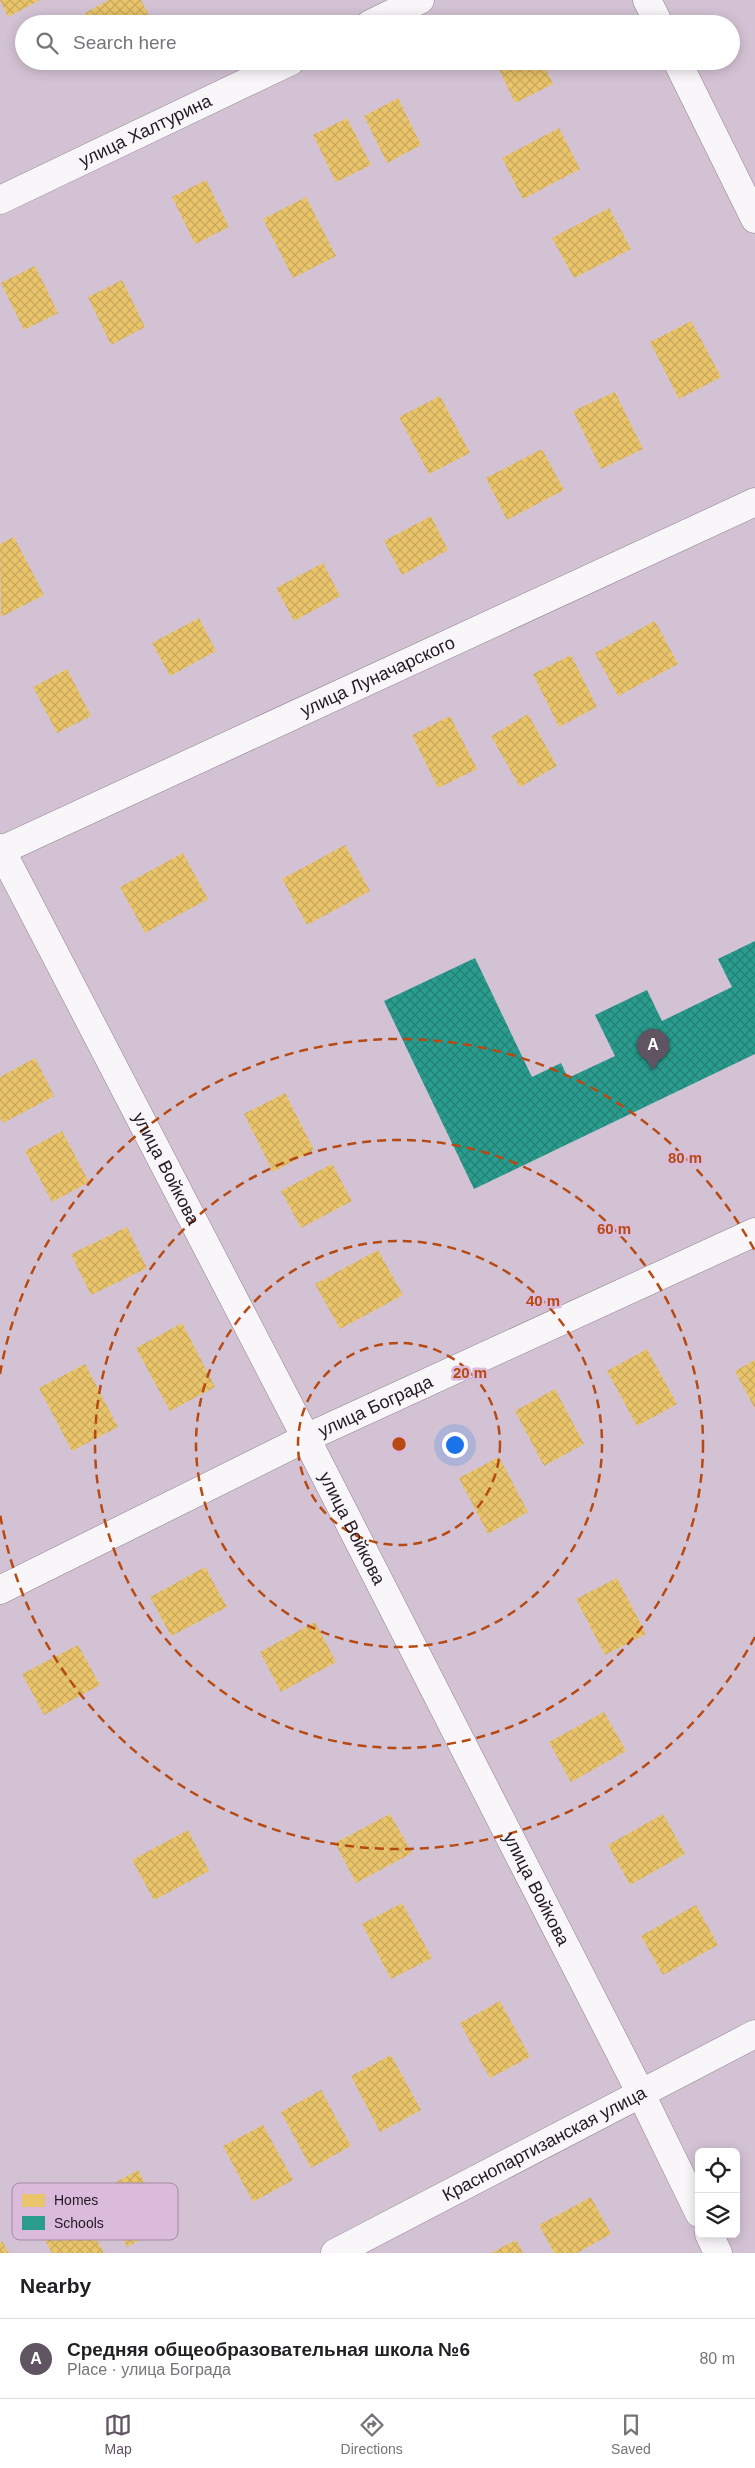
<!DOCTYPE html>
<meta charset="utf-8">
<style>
:root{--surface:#fff;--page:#f2f2f2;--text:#202124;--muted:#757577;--line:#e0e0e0;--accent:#615462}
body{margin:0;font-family:Helvetica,sans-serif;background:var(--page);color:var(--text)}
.controls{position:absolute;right:15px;bottom:15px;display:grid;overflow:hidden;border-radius:8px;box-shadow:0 2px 12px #0003}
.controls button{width:45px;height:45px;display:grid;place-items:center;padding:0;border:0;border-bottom:1px solid var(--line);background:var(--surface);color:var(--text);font:25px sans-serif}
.you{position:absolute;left:454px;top:1444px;width:18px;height:18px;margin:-12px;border:4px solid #fff;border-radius:50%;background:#1a73e8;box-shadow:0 0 0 8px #1a73e833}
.badge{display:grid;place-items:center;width:32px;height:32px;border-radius:50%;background:var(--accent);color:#fff;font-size:16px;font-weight:700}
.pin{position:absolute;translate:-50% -41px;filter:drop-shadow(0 1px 2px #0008)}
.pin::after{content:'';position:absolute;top:26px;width:18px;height:15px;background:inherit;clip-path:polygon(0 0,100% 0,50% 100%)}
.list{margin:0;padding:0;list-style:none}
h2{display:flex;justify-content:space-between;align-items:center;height:65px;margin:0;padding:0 20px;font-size:21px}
h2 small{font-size:16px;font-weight:400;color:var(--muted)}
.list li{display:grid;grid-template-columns:32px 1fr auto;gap:15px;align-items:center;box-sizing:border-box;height:80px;padding:0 20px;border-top:1px solid var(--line)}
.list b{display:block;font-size:19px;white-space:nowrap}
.list p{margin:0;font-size:16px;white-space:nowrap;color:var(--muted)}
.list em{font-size:16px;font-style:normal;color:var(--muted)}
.icon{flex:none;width:28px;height:28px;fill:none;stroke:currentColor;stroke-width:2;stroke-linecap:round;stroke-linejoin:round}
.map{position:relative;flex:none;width:755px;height:2253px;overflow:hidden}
.search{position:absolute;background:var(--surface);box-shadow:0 2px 12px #0003;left:15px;right:15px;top:15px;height:55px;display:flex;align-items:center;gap:12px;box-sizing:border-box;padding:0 18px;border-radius:28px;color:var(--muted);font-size:19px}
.sheet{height:145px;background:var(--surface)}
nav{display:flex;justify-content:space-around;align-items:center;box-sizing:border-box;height:70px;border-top:1px solid var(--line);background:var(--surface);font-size:14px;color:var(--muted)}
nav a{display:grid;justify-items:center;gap:2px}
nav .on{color:var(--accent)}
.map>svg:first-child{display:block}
.homes{fill:url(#homes-cross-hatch)}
.schools{fill:url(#schools-cross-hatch)}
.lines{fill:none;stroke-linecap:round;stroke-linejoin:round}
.minor-casing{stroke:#8f8290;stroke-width:29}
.minor{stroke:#f8f6f9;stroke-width:28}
.ring{fill:none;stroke:#b74912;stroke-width:2.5;stroke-dasharray:9 6}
.labels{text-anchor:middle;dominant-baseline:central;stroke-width:5;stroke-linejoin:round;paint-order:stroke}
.street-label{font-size:18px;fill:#241925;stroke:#dabbdb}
.key{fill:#dabbdb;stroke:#a38aa4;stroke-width:1}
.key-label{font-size:14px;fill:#241925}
.centre{fill:#b74912;stroke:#dabbdb;stroke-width:2.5}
.ring-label{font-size:15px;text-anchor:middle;font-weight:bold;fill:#b74912;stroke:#dabbdb;stroke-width:5;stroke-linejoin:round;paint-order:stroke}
</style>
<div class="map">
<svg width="755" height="2253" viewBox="0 0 755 2253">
<defs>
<pattern id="homes-cross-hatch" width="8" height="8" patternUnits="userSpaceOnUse" patternTransform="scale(1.25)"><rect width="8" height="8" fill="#e9c46a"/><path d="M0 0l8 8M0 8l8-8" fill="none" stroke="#c8a85c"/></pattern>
<pattern id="schools-cross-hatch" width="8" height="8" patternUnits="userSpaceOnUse" patternTransform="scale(1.25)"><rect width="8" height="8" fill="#2a9d8f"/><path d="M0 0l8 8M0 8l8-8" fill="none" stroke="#247f75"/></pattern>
</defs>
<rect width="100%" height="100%" fill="#d3c2d4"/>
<!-- homes -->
<path class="homes" d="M0 0H40L8 17Z
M109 0H141L153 23 91 24 85 13Z
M495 61H542L553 84 515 103Z
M398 98 421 145 387 163 364 116Z
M347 118 371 165 336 182 313 135Z
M559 128 580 169 523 199 502 158Z
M206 180 229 227 195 244 172 197Z
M306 197 336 256 293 278 263 219Z
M609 208 631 249 574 278 552 238Z
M35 266 58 313 24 330 1 283Z
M122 280 145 327 111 345 88 297Z
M691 321 721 377 679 399 650 342Z
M615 392 643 449 601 469 573 411Z
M440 396 470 453 429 474 399 417Z
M542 449 564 490 507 520 486 478Z
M431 516 448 550 402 575 384 541Z
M14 537 44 595 1 617 0 544Z
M323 563 340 596 294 621 276 588Z
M199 618 216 651 170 676 152 643Z
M655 621 678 664 618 696 595 653Z
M571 655 597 707 559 727 533 674Z
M67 669 91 716 57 733 33 687Z
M528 714 557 766 520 787 491 736Z
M450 716 477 769 438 788 412 735Z
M345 845 370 891 307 925 282 879Z
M183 853 208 899 145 933 120 887Z
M35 1058 54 1096 3 1123 0 1118V1077Z
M285 1093 314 1150 273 1172 244 1114Z
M62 1131 89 1182 52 1202 25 1151Z
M332 1164 352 1201 301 1228 281 1191Z
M127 1227 147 1268 91 1295 71 1254Z
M378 1250 403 1295 340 1329 315 1284Z
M182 1323 215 1387 170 1411 136 1348Z
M647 1349 677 1404 637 1426 607 1371Z
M755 1360V1409L735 1371Z
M85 1364 118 1427 72 1451 39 1388Z
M555 1389 584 1444 544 1466 515 1411Z
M499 1457 528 1512 488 1534 459 1478Z
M205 1567 227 1607 171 1636 150 1597Z
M617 1578 646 1634 605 1655 576 1599Z
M315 1622 336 1662 281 1692 260 1652Z
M78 1645 100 1685 44 1715 22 1674Z
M604 1712 626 1751 571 1782 549 1742Z
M390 1814 412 1853 356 1883 335 1843Z
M663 1814 685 1854 630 1885 608 1845Z
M188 1830 209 1871 154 1900 132 1860Z
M402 1903 432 1958 391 1979 362 1924Z
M696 1905 718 1945 663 1975 641 1936Z
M500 2001 530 2057 490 2078 460 2023Z
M391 2055 421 2110 380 2132 351 2076Z
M321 2090 351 2146 311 2168 281 2112Z
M263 2125 293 2180 253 2202 223 2146Z
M138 2170 167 2226 127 2247 98 2192Z
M591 2197 611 2234 577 2253H554L539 2225Z
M80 2210 104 2253H52L40 2231Z
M516 2240 523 2253H491Z
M2 2241 9 2253H0V2243Z"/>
<!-- schools -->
<path class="schools" d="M755 941V1054L474 1189 384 1001 475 958 532 1077 561 1063 568 1078 615 1056 595 1015 647 990 662 1021 732 987 718 959Z"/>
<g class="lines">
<defs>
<g id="minor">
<path d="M647 0 659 24"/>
<path d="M370 24 420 0"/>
<path d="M677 61 755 219"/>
<path id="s1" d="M0 200 291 61"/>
<path id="s2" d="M0 848 306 1438 640 2092 699 2213"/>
<path id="s3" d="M0 851 755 502"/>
<path id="s4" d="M0 1590 306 1438 755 1232"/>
<path d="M709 2234 718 2253"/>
<path id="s5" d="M335 2253 755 2034"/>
</g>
</defs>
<!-- minor casing -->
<use href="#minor" class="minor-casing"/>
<!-- minor -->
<use href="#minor" class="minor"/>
</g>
<!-- distance rings -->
<g class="ring">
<circle cx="399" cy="1444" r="101"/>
<circle cx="399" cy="1444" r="203"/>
<circle cx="399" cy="1444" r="304"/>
<path d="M755 1637A405 405 0 0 1 0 1514M0 1374A405 405 0 0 1 755 1251"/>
</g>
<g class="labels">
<!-- street labels -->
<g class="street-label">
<text stroke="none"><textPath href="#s1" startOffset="161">улица Халтурина</textPath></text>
<text stroke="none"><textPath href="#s3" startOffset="416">улица Луначарского</textPath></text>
<text stroke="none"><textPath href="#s2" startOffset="361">улица Войкова</textPath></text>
<text stroke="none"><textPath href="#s4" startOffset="418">улица Бограда</textPath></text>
<text stroke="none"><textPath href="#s2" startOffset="766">улица Войкова</textPath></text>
<text stroke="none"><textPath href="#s2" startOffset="1171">улица Войкова</textPath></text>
<text stroke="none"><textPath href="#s5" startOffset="236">Краснопартизанская улица</textPath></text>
</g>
</g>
<!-- legend -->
<rect x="12" y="2183" width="166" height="57" rx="8" class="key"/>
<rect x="22" y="2194" width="23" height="13" fill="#e9c46a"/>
<rect x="22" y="2216" width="23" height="14" fill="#2a9d8f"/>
<g class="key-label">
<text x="54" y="2205">Homes</text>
<text x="54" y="2228">Schools</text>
</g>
<circle cx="399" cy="1444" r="8" class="centre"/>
<g class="ring-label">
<text x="685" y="1163">80 m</text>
<text x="614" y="1234">60 m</text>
<text x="543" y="1306">40 m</text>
<text x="470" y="1378">20 m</text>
</g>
</svg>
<div class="controls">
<button><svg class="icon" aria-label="locate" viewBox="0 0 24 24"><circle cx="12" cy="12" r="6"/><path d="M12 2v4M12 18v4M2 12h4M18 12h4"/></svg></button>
<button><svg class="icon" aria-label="layers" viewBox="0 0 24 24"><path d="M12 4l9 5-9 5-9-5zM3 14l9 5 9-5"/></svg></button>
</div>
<div class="you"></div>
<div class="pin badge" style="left:653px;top:1070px">A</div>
<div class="search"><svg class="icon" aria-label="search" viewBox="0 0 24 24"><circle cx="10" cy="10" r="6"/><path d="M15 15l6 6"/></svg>Search here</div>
</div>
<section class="sheet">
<h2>Nearby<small></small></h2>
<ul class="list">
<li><span class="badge">A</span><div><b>Средняя общеобразовательная школа №6</b><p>Place · улица Бограда</p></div><em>80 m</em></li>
</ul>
</section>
<nav>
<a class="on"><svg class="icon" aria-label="map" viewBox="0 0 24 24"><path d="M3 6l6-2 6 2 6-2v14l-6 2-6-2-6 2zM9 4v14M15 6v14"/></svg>Map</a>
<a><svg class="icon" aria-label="directions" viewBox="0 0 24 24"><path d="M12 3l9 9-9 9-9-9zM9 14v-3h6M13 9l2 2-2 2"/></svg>Directions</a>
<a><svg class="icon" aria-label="saved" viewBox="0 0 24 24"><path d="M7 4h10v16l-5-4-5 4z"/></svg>Saved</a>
</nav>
